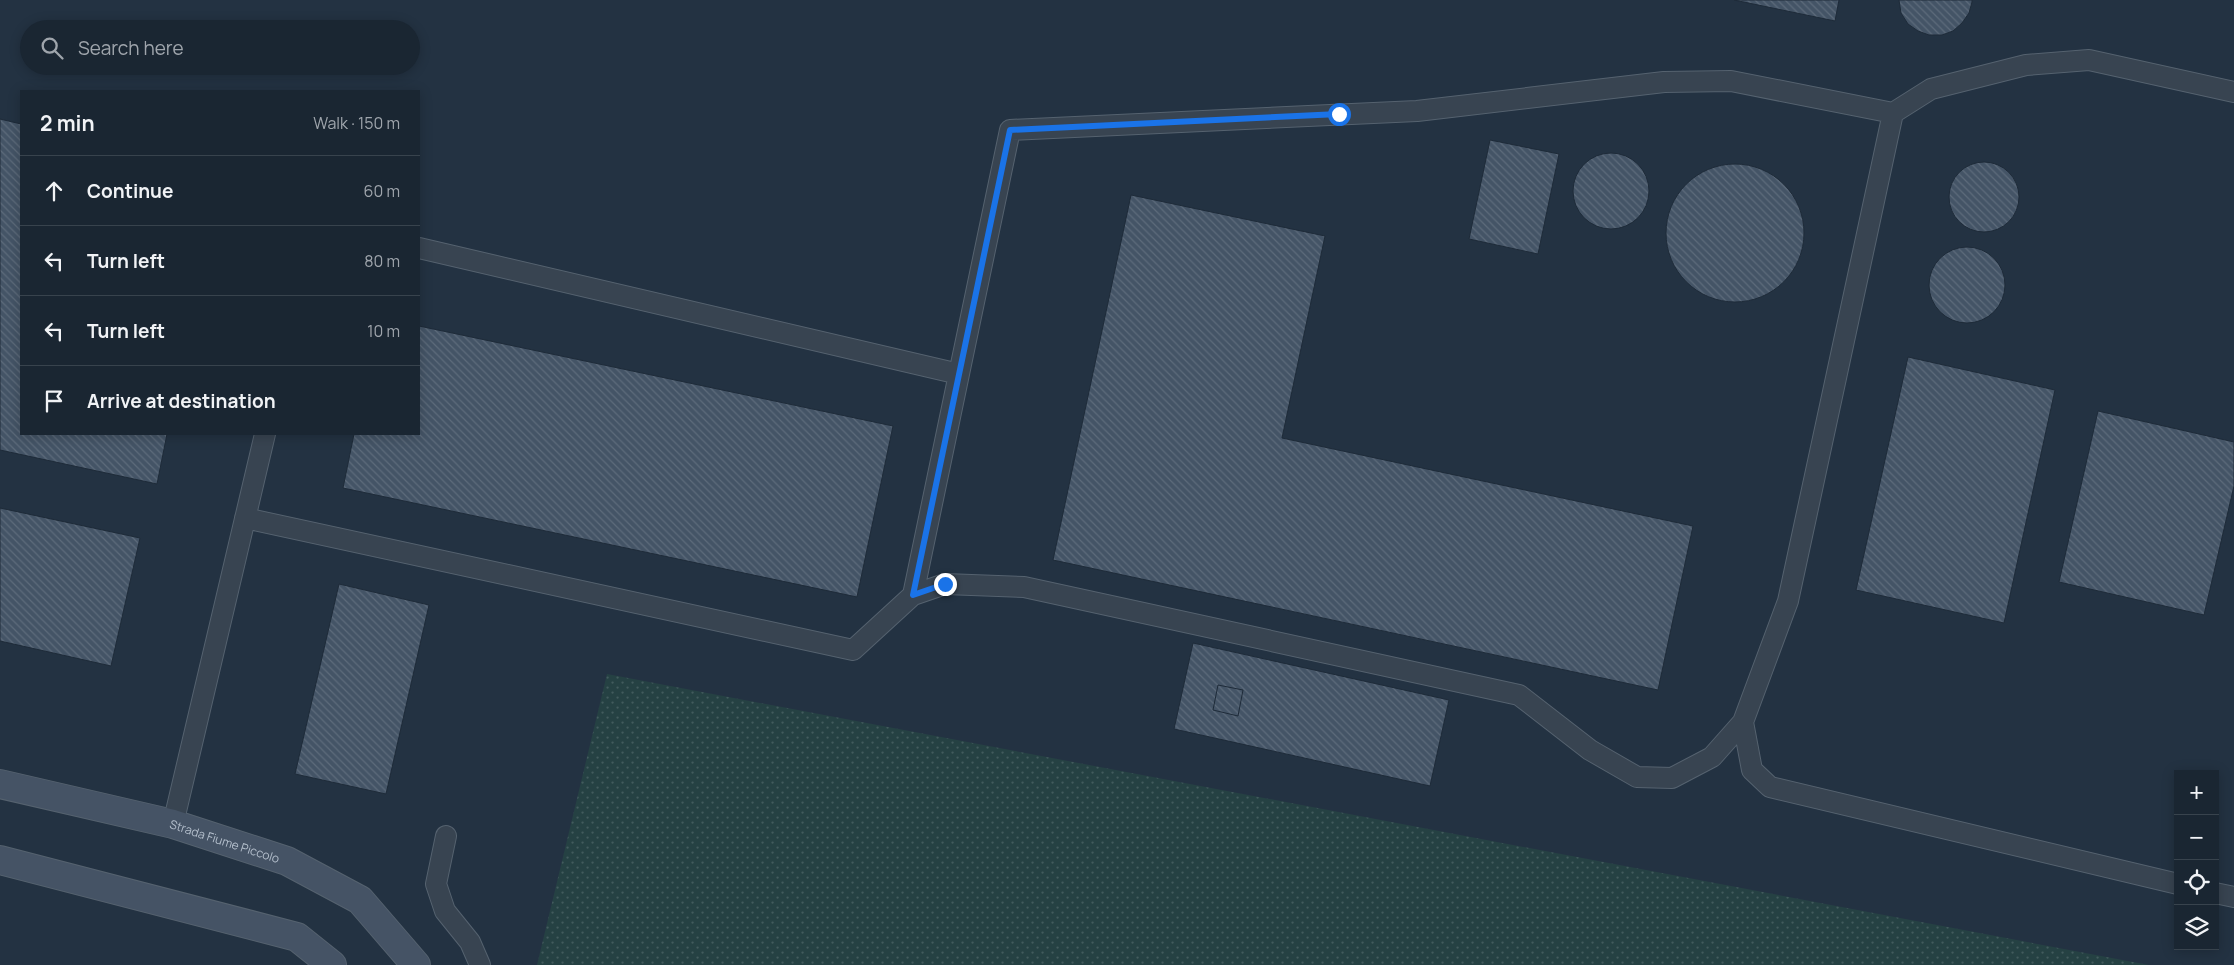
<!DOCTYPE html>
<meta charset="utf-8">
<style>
:root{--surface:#1a2632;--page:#232e3a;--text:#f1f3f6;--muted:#9fa5ac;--line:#38434d}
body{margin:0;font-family:Manrope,sans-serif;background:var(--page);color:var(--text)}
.controls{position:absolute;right:15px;bottom:15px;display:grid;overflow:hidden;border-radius:0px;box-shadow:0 2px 12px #0003}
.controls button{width:45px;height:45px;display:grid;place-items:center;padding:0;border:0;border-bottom:1px solid var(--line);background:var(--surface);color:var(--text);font:25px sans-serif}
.stop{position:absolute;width:15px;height:15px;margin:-11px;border:4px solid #1a73e8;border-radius:50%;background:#fff}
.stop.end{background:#1a73e8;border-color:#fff;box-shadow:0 1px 5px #0008}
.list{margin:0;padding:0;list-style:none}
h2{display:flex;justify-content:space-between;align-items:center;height:65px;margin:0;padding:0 20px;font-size:21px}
h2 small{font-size:16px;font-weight:400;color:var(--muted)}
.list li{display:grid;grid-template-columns:32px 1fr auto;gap:15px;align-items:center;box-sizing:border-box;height:70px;padding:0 20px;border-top:1px solid var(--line)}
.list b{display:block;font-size:19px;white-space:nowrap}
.list em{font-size:16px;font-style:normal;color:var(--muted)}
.icon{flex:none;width:28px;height:28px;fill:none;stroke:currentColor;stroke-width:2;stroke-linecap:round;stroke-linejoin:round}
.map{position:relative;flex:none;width:2234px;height:965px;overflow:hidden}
.search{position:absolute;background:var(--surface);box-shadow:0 2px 12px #0003;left:20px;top:20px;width:400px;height:55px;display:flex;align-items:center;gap:12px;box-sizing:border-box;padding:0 18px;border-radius:28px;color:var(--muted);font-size:19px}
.panel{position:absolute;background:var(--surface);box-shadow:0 2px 12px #0003;left:20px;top:90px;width:400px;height:345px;border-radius:0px}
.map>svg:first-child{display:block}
.grass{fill:url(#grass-dots)}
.building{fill:url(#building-back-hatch);stroke:#1e2b39}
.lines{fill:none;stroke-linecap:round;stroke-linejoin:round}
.service-casing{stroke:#55626f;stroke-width:22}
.secondary-casing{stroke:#55626f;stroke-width:30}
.service{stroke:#384451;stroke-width:20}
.secondary{stroke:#455365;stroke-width:28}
.route{stroke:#1a73e8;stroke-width:6}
.labels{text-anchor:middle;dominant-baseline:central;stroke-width:5;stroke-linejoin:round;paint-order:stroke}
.street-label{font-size:12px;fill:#b4bfcc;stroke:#1c2937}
</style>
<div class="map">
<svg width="2234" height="965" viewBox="0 0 2234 965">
<defs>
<pattern id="grass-dots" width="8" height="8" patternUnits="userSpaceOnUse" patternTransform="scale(1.25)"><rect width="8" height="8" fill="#254143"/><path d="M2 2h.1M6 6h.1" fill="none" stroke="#425b5d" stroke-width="1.8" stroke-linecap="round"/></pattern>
<pattern id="building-back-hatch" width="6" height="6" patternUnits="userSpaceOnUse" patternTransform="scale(1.25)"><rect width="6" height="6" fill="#445466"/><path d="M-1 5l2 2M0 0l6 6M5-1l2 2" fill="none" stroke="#5d6b7b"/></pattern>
</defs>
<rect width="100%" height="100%" fill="#233242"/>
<!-- grass -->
<path class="grass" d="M607 674 2149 965H537Z"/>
<!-- building -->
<path class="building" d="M1734 0H1839L1835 21Z
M1899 0H1972V2L1969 13 1962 23 1953 31 1942 35H1929L1918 31 1908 24 1901 13Z
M0 119 21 124V434H167L157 484 0 450Z
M1490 140 1559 154 1538 254 1469 239Z
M1573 191a38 38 0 1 1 76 0a38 38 0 1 1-76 0Z
M1949 197a35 35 0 1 1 70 0a35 35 0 1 1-70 0Z
M1666 233a69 69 0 1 1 138 0a69 69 0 1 1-138 0Z
M1131 195 1325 236 1282 438 1693 526 1658 690 1053 560Z
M1929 285a38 38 0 1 1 76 0a38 38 0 1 1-76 0Z
M419 326 893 426 857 597 343 488 354 434H419Z
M1908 357 2055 390 2004 623 1856 590Z
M2098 411 2234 442V486L2204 615 2059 582Z
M0 508 140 538 111 666 0 641Z
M339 584 429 605 386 794 295 774Z
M1193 643 1449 700 1430 786 1174 729Z
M1218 685 1243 690 1238 716 1213 710Z"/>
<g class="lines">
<defs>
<path id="service" d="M419 248 959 374 1010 130 1417 111 1664 82 1731 81 1893 113
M245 518 853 650 913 595 945 584 1024 587 1519 695 1590 750 1637 777 1672 778 1712 757 1743 722 1788 601 1893 113 1931 89 2026 65 2089 60 2234 92
M913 595 959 374
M1743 722 1752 770 1770 787 2178 884
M173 824 265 434
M446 836 436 884 445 911 470 942 480 965
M2215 893 2234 897"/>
<g id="secondary">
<path id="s1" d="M0 784 173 824 287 861 360 900 416 965"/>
<path d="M0 860 297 937 332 965"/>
</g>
</defs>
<!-- service casing -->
<use href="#service" class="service-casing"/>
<!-- secondary casing -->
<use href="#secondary" class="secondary-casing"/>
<!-- service -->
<use href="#service" class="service"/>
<!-- secondary -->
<use href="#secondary" class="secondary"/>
</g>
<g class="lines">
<!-- route -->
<path class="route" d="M945 584 913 595 1010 130 1339 114"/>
</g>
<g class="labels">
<!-- street labels -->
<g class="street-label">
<text stroke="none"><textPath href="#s1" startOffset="232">Strada Fiume Piccolo</textPath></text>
</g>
</g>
</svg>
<div class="controls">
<button>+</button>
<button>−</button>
<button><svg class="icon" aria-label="locate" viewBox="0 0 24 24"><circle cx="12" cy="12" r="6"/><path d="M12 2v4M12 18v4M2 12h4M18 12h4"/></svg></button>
<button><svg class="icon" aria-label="layers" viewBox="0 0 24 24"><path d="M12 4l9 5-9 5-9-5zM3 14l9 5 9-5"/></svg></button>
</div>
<div class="stop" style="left:1339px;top:114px"></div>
<div class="stop end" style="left:945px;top:584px"></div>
<div class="search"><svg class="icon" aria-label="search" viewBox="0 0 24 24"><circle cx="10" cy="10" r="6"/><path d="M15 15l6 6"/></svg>Search here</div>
<section class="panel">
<h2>2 min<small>Walk · 150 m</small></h2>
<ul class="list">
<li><svg class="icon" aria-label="ahead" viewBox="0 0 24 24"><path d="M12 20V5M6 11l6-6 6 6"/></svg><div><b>Continue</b></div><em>60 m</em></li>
<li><svg class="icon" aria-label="left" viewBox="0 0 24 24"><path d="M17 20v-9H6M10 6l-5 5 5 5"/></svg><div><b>Turn left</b></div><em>80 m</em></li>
<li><svg class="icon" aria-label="left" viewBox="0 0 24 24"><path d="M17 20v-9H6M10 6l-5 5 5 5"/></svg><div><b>Turn left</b></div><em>10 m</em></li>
<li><svg class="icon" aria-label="arrive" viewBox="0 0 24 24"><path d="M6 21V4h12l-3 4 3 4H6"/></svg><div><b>Arrive at destination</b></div></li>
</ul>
</section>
</div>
